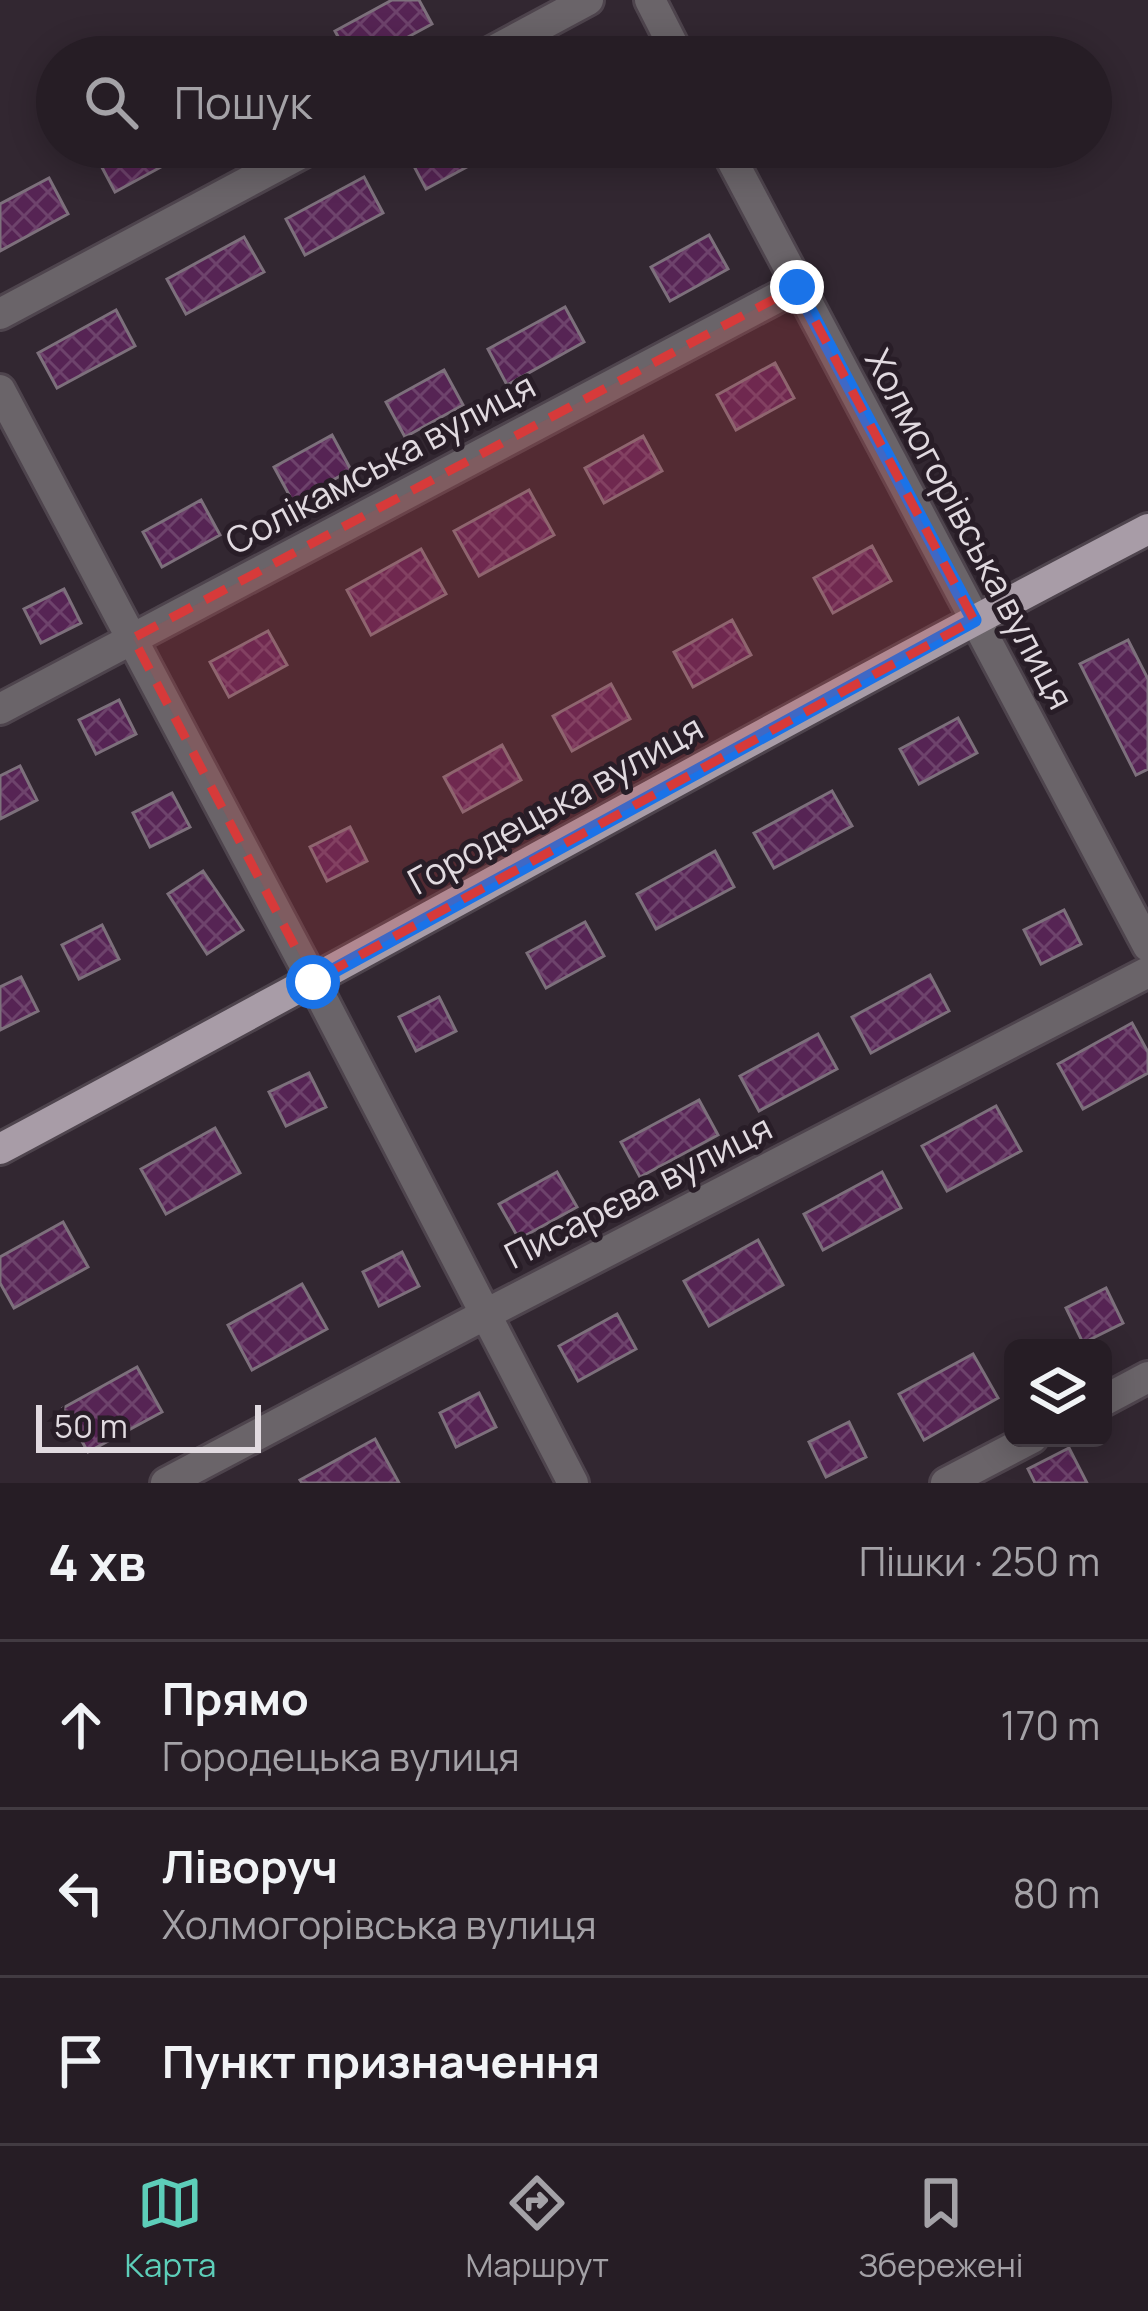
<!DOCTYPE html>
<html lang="uk">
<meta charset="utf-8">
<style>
:root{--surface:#261d25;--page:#322a32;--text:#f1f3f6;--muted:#a4a2a7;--line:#423b42;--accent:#5dceb9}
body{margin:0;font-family:Manrope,sans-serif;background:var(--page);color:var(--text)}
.controls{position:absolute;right:36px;bottom:36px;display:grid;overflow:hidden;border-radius:18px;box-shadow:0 6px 30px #0003}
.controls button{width:108px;height:108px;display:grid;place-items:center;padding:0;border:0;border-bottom:3px solid var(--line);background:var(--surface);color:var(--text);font:60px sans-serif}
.scale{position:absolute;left:36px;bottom:30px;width:225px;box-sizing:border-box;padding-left:12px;border:6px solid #e1dae0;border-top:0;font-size:33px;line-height:42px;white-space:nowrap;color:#e1dae0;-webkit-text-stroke:9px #281d27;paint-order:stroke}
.stop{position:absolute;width:36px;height:36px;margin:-27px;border:9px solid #1a73e8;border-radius:50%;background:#fff}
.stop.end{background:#1a73e8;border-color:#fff;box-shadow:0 3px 12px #0008}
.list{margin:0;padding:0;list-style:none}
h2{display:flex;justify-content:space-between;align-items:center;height:156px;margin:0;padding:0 48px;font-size:51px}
h2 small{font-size:39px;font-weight:400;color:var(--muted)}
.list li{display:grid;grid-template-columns:78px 1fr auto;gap:36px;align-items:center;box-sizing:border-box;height:168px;padding:0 48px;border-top:3px solid var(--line)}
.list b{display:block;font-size:45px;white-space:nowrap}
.list p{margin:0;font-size:39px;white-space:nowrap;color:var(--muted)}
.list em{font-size:39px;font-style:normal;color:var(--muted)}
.icon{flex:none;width:66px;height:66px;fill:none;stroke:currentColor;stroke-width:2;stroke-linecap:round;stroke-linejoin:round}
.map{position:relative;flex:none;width:1148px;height:1483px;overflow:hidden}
.search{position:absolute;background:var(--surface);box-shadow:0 6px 30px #0003;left:36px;right:36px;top:36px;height:132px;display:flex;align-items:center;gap:30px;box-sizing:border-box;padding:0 42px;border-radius:66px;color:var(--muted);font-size:45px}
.sheet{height:660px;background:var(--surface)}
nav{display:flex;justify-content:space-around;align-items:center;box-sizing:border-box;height:168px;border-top:3px solid var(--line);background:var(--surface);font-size:33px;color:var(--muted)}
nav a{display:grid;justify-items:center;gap:6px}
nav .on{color:var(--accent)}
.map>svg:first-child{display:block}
.building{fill:url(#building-cross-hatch);stroke:#7d707c;stroke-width:3}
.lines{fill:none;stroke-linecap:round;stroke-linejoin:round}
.minor-casing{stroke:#4e444d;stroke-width:36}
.major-casing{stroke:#4e444d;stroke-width:36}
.minor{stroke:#6a6469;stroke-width:30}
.major{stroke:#a89ca7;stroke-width:30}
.route{stroke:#1a73e8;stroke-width:15}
.marked{fill:#d73a3a;fill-opacity:0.2;stroke:#d73a3a;stroke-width:9;stroke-dasharray:24 15;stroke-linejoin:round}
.labels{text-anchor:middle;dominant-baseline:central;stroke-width:10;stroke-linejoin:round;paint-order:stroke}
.street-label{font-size:36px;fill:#e1dae0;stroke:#281d27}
</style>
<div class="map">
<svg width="1148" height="1483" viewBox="0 0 1148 1483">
<defs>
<pattern id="building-cross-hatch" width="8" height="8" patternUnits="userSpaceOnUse" patternTransform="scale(3)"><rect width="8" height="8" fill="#562454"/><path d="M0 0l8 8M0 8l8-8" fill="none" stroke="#6e436c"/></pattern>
</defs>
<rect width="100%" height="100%" fill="#322731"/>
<!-- building -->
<path class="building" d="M392 0H419L432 24 371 57H349L335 31Z
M113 147H192L194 149 115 192 96 156Z
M419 147H504L426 189 407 153Z
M364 177 383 213 305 255 286 219Z
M49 178 68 214 0 251V204Z
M709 235 728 269 670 301 651 267Z
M244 237 264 272 186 314 167 279Z
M565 307 584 342 507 385 488 349Z
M116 310 135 346 57 388 38 353Z
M775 363 794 398 736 430 717 395Z
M444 370 463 405 405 437 386 402Z
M332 435 351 470 293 502 274 467Z
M643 436 662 471 604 503 585 468Z
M529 490 554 535 479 576 454 531Z
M201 500 220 535 162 567 143 532Z
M872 546 891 581 833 613 814 578Z
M421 549 446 594 371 635 347 590Z
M64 589 81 623 41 643 24 609Z
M732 620 751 655 693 687 674 652Z
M268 631 287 665 229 697 210 662Z
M1128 640 1148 679V769L1136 775 1080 664Z
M611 684 630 719 572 751 553 716Z
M119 700 136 734 96 754 79 720Z
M958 718 977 753 919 784 900 749Z
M502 745 521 780 463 812 444 777Z
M20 766 37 800 0 819V776Z
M832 791 852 826 774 868 754 833Z
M172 793 190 827 150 847 133 813Z
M350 827 367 861 327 881 310 847Z
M715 851 734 887 656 929 637 894Z
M203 871 243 930 207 954 168 894Z
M1064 910 1081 944 1041 964 1024 930Z
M585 922 604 956 546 988 527 953Z
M102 925 119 959 79 979 62 945Z
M930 975 949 1011 871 1053 852 1017Z
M21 977 38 1011 0 1030V987Z
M439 997 456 1031 416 1051 399 1017Z
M1132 1023 1148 1052V1073L1083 1109 1058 1064Z
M818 1034 837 1069 759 1111 740 1076Z
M309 1073 326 1107 286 1126 269 1092Z
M699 1100 718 1135 640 1177 621 1142Z
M996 1106 1021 1151 947 1191 922 1146Z
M215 1128 240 1173 166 1214 141 1169Z
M557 1172 577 1207 519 1239 499 1204Z
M882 1172 901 1208 823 1250 804 1214Z
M63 1222 88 1267 14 1308 0 1283V1257Z
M758 1240 783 1285 709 1326 684 1281Z
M402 1252 419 1286 379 1306 363 1272Z
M302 1284 327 1329 252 1370 228 1325Z
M1106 1288 1123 1323 1083 1343 1066 1308Z
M617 1314 636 1349 578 1381 559 1346Z
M973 1354 998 1398 924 1440 899 1394Z
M137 1367 162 1412 88 1452 63 1408Z
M479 1393 496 1427 456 1447 440 1413Z
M849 1422 866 1457 826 1477 809 1442Z
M375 1439 399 1483H302L300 1480Z
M1069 1448 1087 1483H1035L1028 1469Z"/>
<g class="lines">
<defs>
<path id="minor" d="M650 0 679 57
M482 57 588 0
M725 147 1148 946
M0 314 313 147
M0 390 313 981 573 1483
M0 709 797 287
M1103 1401 1148 1377
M166 1483 486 1314 1148 972
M946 1483 1032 1438"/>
<path id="major" d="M0 1149C384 944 763 730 1148 529"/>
</defs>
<!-- minor casing -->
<use href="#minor" class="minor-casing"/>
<!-- major casing -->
<use href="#major" class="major-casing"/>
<!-- minor -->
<use href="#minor" class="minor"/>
<!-- major -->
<use href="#major" class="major"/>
</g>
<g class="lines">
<!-- route -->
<path class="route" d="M313 982 974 620 797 287"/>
</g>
<!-- marked area -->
<path class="marked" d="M797 287 974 620 313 981 133 638Z"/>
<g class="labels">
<!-- street labels -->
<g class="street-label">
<text transform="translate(380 463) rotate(-28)">Солікамська вулиця</text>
<text transform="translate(970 529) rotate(62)">Холмогорівська вулиця</text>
<text transform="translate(555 804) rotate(-29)">Городецька вулиця</text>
<text transform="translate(638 1191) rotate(-27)">Писарєва вулиця</text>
</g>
</g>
</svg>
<div class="controls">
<button><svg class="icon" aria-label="layers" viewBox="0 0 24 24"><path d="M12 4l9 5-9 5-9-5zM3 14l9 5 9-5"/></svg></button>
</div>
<div class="scale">50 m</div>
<div class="stop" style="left:313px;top:982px"></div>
<div class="stop end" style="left:797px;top:287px"></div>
<div class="search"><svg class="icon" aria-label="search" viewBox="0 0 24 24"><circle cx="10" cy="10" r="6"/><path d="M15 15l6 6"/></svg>Пошук</div>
</div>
<section class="sheet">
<h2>4 хв<small>Пішки · 250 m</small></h2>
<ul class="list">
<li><svg class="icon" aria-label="ahead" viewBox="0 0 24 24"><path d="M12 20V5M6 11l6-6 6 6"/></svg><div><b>Прямо</b><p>Городецька вулиця</p></div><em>170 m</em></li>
<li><svg class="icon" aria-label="left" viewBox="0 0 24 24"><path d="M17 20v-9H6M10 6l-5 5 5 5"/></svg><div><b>Ліворуч</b><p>Холмогорівська вулиця</p></div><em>80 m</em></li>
<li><svg class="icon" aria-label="arrive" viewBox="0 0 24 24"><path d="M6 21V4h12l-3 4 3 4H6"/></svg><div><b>Пункт призначення</b></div></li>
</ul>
</section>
<nav>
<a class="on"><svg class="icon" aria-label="map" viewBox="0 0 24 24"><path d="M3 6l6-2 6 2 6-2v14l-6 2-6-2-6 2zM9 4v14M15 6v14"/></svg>Карта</a>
<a><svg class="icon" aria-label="directions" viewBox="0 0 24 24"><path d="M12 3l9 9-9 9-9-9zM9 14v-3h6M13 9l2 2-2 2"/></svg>Маршрут</a>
<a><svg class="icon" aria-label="saved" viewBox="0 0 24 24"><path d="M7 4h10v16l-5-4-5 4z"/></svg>Збережені</a>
</nav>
